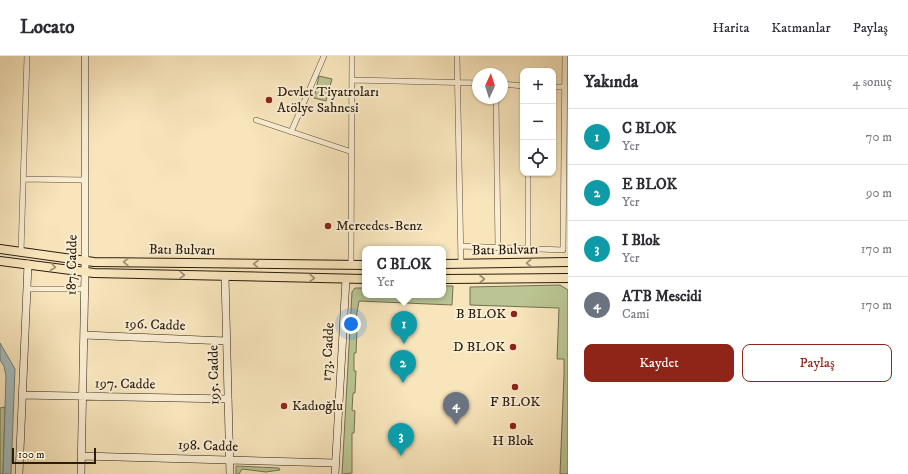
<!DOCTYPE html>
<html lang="tr">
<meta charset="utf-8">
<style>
:root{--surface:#fff;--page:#f7f7f7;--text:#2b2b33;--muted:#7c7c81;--line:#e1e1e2;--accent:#8f2418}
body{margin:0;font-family:"IM FELL DW Pica",serif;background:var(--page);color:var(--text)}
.controls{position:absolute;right:12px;top:12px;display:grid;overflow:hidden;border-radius:8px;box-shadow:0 1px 3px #0004}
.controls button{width:36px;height:36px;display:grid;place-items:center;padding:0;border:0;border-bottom:1px solid var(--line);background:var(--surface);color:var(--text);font:20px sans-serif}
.compass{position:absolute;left:472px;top:12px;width:36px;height:36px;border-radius:50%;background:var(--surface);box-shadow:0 1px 3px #0004;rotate:4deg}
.scale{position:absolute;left:12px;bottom:10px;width:84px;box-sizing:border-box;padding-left:4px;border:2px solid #2a1c0f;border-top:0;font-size:11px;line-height:14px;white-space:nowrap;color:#2a1c0f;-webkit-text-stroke:3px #faeed3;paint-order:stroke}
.you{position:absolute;left:351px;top:268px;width:14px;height:14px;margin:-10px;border:3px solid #fff;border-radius:50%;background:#1a73e8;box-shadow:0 0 0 6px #1a73e833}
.badge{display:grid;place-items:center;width:26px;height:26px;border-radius:50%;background:var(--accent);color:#fff;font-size:13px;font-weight:700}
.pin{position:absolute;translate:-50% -33px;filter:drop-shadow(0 1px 2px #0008)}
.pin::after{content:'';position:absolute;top:21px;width:14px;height:12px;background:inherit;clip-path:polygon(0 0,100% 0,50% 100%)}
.popup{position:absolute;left:362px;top:190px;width:84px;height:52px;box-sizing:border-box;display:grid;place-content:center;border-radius:8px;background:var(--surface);filter:drop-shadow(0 1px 3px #0005);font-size:13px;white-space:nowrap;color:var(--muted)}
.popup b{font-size:15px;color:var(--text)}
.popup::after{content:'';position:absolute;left:50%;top:100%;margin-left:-8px;border:8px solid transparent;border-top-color:var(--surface)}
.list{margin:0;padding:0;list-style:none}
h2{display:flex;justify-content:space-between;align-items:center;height:52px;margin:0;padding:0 16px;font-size:17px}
h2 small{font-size:13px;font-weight:400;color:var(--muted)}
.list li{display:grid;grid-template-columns:26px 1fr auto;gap:12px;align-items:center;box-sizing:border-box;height:56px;padding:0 16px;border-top:1px solid var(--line)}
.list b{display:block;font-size:15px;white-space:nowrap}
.list p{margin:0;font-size:13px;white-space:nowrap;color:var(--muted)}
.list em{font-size:13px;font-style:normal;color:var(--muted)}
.actions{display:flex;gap:8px;padding:12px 16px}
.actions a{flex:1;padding:9px 0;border:1px solid var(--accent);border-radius:8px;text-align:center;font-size:14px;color:var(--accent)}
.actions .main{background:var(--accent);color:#fff}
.icon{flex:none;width:22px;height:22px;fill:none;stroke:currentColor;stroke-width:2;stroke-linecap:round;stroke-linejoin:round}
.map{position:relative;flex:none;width:568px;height:418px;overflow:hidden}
header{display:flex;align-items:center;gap:24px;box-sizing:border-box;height:56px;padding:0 20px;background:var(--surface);border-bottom:1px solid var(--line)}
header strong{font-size:19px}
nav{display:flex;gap:22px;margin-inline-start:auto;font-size:14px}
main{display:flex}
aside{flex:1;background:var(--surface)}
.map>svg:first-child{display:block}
.green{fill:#bac593;stroke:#727051}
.water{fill:#a4bcbd;stroke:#737c77}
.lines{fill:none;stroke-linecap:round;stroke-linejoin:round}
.street-casing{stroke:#5e4e3a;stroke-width:6}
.secondary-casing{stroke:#2a1c0f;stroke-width:8}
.primary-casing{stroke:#2a1c0f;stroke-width:10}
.street{stroke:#faeed3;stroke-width:5}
.secondary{stroke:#faeed3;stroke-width:7}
.primary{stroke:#f8e5bc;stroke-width:8}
.oneway{stroke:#9b8b6e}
.poi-dot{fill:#8f2418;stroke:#faeed3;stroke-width:1.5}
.labels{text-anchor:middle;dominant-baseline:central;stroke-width:4;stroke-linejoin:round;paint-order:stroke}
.poi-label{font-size:14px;fill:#2a1c0f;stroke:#faeed3;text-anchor:start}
.street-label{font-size:14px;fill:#2a1c0f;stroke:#faeed3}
</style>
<header>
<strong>Locato</strong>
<nav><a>Harita</a><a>Katmanlar</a><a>Paylaş</a></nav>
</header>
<main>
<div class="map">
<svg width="568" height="418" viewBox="0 0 568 418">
<rect width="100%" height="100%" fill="#f8e5bc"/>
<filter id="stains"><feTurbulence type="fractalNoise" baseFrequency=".005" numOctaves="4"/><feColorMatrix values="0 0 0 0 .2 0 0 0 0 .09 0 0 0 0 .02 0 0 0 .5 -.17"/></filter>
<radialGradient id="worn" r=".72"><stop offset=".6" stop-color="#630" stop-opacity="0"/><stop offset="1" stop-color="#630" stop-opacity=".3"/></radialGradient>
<!-- green -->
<path class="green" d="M319 20 332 23 326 45 314 42Z
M560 229 568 234V418H560L564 319V303H557L559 252 470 249V231Z
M443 230H453L452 249 359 245 354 274H357L356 297H354V315H356L355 337H353L352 354 355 355 354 377H352V417L342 418 352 236 355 232H365V239H443Z
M5 351 3 418H0V352Z
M236 410 279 412 280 414 266 416 242 413 239 418H236Z"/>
<!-- water -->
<path class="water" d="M0 287 15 313 11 418H3L6 320 4 310 0 304Z"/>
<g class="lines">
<defs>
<path id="street" d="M457 0 461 208
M353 24 478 27
M502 28 523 30
M553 31H564
M496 42 498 192
M256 64 352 96
M291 76 324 0
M528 117V193
M24 123 85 124
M461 190 563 194 565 0
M21 196 27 0
M351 209 352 0
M27 233H84"/>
<path id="secondary" d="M225 220 230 418
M84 279 226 285
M22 339 228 343
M81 400 335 407
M19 418 28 208
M81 418 85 215V0
M335 418 346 223"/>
<path id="primary" d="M0 193 94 206 365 209
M0 205 94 217 365 223
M443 208 568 206
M443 223 568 222"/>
</defs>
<!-- street casing -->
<use href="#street" class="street-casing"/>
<!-- secondary casing -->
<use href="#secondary" class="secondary-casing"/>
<!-- primary casing -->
<use href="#primary" class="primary-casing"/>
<!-- street -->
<use href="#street" class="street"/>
<!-- secondary -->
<use href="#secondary" class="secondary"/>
<!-- primary -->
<use href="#primary" class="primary"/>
</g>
<!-- one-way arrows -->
<defs><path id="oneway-chevron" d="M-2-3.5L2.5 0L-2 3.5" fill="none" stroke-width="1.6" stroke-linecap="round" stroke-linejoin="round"/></defs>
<g class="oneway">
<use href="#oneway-chevron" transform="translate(126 206) rotate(-179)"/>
<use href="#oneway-chevron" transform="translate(529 207) rotate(179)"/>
<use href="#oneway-chevron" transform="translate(256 208) rotate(-179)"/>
<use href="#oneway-chevron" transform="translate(53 211) rotate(8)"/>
<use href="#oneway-chevron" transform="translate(182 219) rotate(2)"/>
<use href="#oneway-chevron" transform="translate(312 222) rotate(1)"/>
<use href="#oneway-chevron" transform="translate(482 223)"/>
</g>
<!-- markers -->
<g class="poi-dot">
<circle cx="269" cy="44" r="4"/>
<circle cx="328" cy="170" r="4"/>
<circle cx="514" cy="258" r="4"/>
<circle cx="513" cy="291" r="4"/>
<circle cx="515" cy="331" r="4"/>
<circle cx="284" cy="350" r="4"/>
<circle cx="513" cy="370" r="4"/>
</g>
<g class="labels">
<!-- poi labels -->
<g class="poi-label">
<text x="277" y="36">Devlet Tiyatroları<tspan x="277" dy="16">Atölye Sahnesi</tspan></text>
<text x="336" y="170">Mercedes-Benz</text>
<text x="506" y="258" text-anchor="end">B BLOK</text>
<text x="505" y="291" text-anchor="end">D BLOK</text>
<text x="515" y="346" text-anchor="middle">F BLOK</text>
<text x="292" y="350">Kadıoğlu</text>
<text x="513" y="385" text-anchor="middle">H Blok</text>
</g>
<!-- street labels -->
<g class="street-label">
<text transform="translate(182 194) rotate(1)">Batı Bulvarı</text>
<text transform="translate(505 194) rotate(-1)">Batı Bulvarı</text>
<text transform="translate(72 209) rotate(-89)">187. Cadde</text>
<text transform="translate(155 269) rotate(2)">196. Cadde</text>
<text transform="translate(328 296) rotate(-87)">173. Cadde</text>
<text transform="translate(214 319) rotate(-91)">195. Cadde</text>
<text transform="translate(125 328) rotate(1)">197. Cadde</text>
<text transform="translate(208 390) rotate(2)">198. Cadde</text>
</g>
</g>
<rect width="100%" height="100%" filter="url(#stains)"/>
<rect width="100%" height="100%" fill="url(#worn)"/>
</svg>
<div class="controls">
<button>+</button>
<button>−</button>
<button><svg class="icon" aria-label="locate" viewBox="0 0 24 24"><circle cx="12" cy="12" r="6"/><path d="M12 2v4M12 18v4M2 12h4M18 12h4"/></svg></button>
</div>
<svg class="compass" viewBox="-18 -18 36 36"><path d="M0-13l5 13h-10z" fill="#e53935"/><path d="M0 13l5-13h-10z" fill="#7c7c81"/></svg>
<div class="scale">100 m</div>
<div class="you"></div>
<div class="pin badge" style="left:404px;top:288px;background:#0f9aa8">1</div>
<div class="popup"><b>C BLOK</b>Yer</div>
<div class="pin badge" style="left:403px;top:327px;background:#0f9aa8">2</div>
<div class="pin badge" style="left:401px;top:400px;background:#0f9aa8">3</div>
<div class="pin badge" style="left:456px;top:369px;background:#6b7280">4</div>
</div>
<aside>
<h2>Yakında<small>4 sonuç</small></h2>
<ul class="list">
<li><span class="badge" style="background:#0f9aa8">1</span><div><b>C BLOK</b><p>Yer</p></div><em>70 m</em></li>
<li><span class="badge" style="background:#0f9aa8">2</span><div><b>E BLOK</b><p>Yer</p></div><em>90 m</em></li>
<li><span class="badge" style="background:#0f9aa8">3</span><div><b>I Blok</b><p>Yer</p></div><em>170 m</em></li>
<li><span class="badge" style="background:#6b7280">4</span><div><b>ATB Mescidi</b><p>Cami</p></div><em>170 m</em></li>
</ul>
<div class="actions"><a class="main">Kaydet</a><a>Paylaş</a></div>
</aside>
</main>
